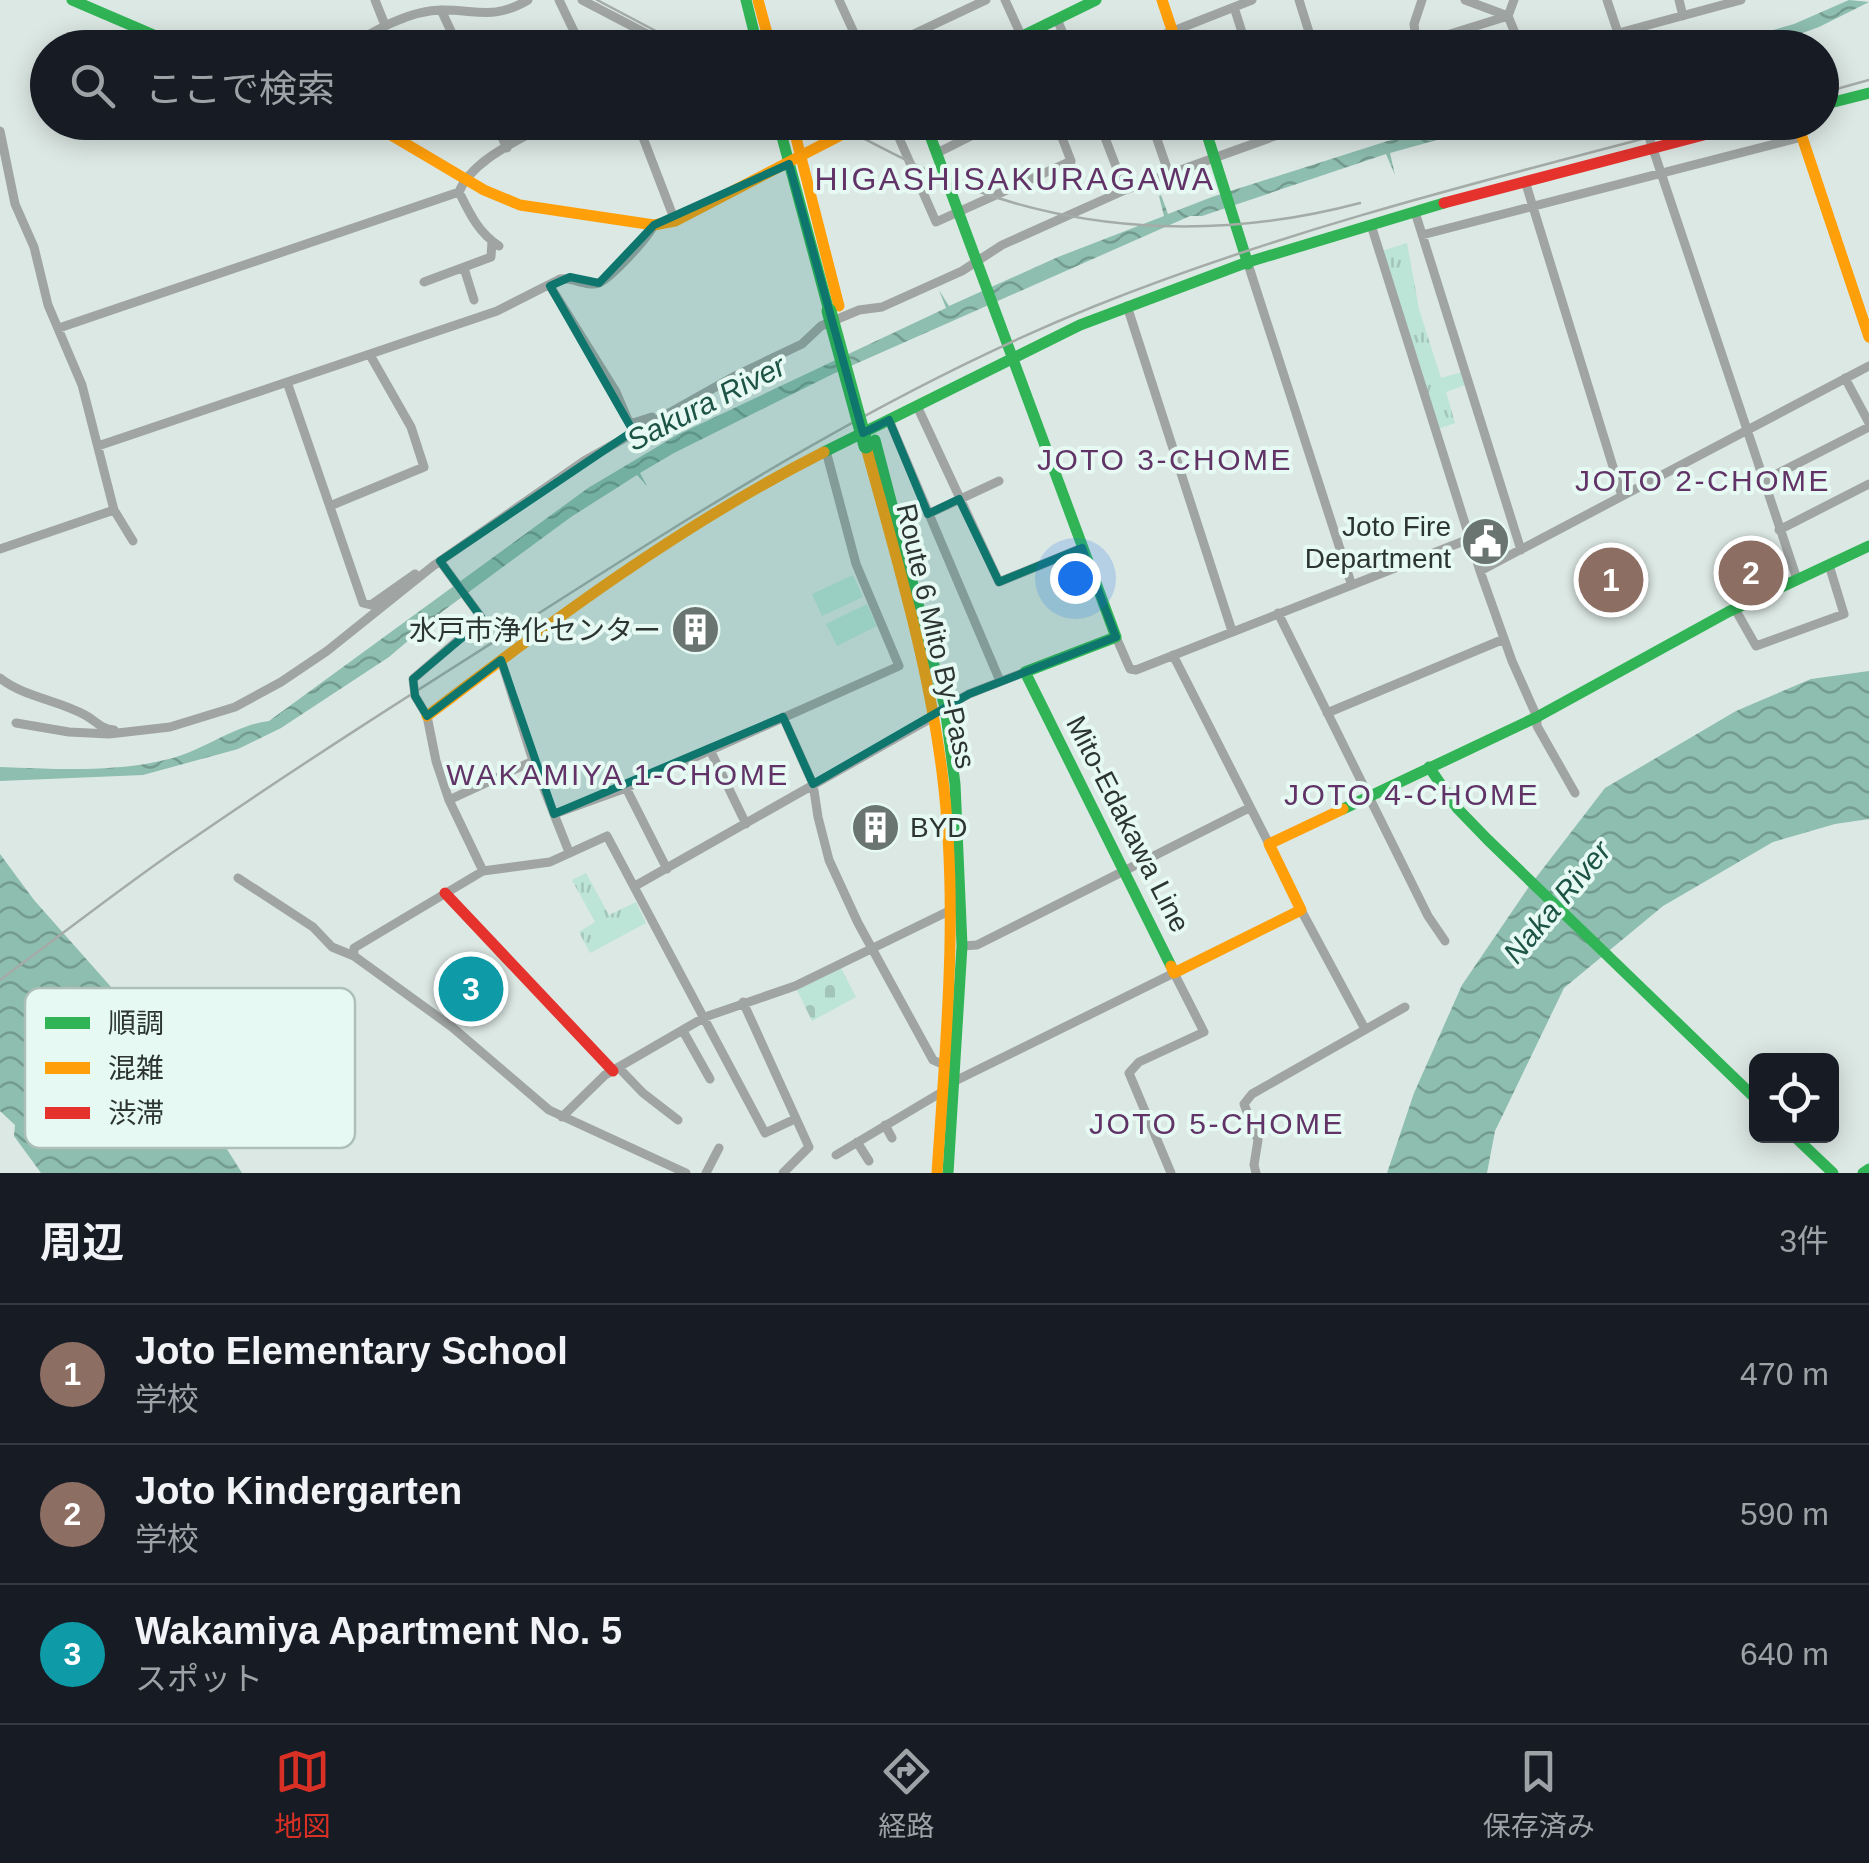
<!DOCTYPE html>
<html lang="ja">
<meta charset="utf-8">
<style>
:root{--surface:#171b24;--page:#242831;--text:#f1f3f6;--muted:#9ea1a6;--line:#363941;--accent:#d93025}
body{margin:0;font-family:Helvetica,"Noto Sans JP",sans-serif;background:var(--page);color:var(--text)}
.controls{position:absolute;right:30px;bottom:30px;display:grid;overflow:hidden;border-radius:15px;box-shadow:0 5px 25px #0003}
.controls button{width:90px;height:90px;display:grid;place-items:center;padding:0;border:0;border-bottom:2px solid var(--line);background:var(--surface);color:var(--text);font:50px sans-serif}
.you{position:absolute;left:1075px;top:578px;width:35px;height:35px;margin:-25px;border:8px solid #fff;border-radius:50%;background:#1a73e8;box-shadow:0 0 0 15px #1a73e833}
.badge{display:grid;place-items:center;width:65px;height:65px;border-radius:50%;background:var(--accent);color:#fff;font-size:32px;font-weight:700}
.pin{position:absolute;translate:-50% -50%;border:5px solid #fff;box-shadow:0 2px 10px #0006}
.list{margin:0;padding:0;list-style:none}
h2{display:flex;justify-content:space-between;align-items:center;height:130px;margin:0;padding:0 40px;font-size:42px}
h2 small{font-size:32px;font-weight:400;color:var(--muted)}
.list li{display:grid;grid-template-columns:65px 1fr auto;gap:30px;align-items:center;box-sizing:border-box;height:140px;padding:0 40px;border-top:2px solid var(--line)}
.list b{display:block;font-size:38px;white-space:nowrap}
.list p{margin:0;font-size:32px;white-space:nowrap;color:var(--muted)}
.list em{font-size:32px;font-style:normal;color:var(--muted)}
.icon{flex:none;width:55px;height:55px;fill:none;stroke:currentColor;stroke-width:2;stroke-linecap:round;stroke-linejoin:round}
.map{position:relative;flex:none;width:1869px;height:1173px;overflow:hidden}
.search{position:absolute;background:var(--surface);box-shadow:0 5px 25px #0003;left:30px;right:30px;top:30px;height:110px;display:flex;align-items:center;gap:25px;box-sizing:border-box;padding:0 35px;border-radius:55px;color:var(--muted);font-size:38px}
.sheet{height:550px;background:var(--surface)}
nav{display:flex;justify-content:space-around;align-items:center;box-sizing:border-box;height:140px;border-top:2px solid var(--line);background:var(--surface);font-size:28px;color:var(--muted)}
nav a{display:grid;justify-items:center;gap:5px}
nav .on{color:var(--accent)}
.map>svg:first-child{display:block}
.grass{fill:#bce4d7}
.cemetery{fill:url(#cemetery-stones)}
.park{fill:url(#park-tufts)}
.water{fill:url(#water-waves)}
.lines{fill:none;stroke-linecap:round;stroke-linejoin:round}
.street{stroke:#a0a5a3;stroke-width:9}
.fast{stroke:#30b455;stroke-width:11}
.slow{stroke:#ff9f0a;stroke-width:11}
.jam{stroke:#e5322d;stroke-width:11}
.rail{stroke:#a5aca8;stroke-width:2.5}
.fast-bridge{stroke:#30b455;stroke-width:15}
.marked{fill:#0f766e;fill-opacity:0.2;stroke:#0f766e;stroke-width:8;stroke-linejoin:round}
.labels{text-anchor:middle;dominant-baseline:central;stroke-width:8;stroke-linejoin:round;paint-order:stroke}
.poi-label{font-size:28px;fill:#2d3532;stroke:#e6faf3;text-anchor:end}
.street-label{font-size:28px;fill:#2d3532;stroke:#e6faf3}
.water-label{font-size:30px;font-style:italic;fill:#1d5345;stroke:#e6faf3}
.neighbourhood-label{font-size:30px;letter-spacing:2.5px;fill:#613367;stroke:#e6faf3}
.quarter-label{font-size:32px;letter-spacing:2.5px;fill:#613367;stroke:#e6faf3}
.key{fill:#e6faf3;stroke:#aebfb9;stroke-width:2.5}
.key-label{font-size:28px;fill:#2d3532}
</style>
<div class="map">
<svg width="1869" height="1173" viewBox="0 0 1869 1173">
<defs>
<pattern id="cemetery-stones" width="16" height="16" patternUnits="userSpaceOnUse" patternTransform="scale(2.5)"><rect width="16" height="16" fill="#bce4d7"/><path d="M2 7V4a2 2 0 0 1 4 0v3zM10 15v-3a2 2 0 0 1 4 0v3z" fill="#a2c4b9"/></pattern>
<pattern id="park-tufts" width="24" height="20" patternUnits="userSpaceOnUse" patternTransform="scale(2.5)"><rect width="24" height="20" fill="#bce4d7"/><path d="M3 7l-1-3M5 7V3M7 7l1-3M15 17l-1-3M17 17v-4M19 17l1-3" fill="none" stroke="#a2c4b9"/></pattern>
<pattern id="water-waves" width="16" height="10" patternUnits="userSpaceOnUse" patternTransform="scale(2.5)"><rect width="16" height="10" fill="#8dbeaf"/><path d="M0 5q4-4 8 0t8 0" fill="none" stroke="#749b8f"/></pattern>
</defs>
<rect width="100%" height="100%" fill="#dce8e4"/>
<!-- grass -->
<path class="grass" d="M853 575 863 597 822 616 812 594Z
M867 604 877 626 837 646 826 624Z"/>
<!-- cemetery -->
<path class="cemetery" d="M841 968 856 997 812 1021 797 990Z"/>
<!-- park -->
<path class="park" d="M1407 243 1419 309 1441 378 1462 372 1465 385 1446 392 1455 423 1438 429 1382 251Z
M586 873 609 915 636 902 646 923 590 953 579 932 595 922 572 880Z"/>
<!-- water -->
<path class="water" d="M1849 0 1869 2 1819 27 1772 44V47H1714L1794 24Z
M1421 123H1426L1428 129 1449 123H1498L1390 153 1395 175 1386 154 1202 216H1190L835 373 674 453 640 473 647 486 637 475 571 517 443 611 389 657 281 728 238 749 143 775 0 781V767C57 769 113 773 169 759 205 750 234 725 269 721L588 488 677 435 946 308 939 290 949 306 1058 257 1164 216 1159 196 1161 195 1168 214 1212 197 1422 130Z
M1869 671V819L1835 824 1773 842 1663 906 1564 988 1495 1131 1487 1173H1387L1414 1093 1462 985 1528 888 1605 788 1736 711 1811 679Z
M0 854 34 900 158 1040 242 1173H41L14 1136 15 1125 0 1111Z"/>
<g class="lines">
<!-- street -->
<path class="street" d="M375 0 385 25
M559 0 582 48
M582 0 674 48
M839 0 861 48
M1005 0 1027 48
M1299 0 1314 48
M1465 0 1508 16 1521 48
M1607 0 1623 48
M1679 0 1683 16
M1234 7 1247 48
M441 10 459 48
M1057 19 1069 48
M346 48C374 31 409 10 443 10 478 10 494 20 528 0
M740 48 756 41
M884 48 986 0
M1130 48 1252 0
M1405 48 1508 16 1514 0
M1417 48 1414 24 1422 0
M1563 48 1741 0
M495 122 507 148
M637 122 675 221
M892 122 936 222 1071 161 1056 122
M1099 122 1125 190
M1151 122 1169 174
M1644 122 1797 579
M0 131 15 204 34 247 48 305 82 385 114 510 133 541
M937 153 999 122
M1525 181 1622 496
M1415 212 1521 550
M1371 225 1480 571 1512 661 1537 717V726L1575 793
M1422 235 1802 137
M499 246C478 232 470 214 459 192 472 159 522 139 551 122
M1248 264 1351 583
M464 268 474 300
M424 282 491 257 492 241
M550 286 616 392 628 420 633 423 652 417
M1127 306 1232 631
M59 328 459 192
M1845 378 1869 423
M287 382 363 603 371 605 415 574
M917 406 999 582 1082 548
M889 420 1000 681
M98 446 497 311 560 279C572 277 587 287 599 283 612 277 647 239 654 225
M1763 481 1869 427
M330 506 424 467 411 427 370 355
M928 514 999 481
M1779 530 1869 484
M0 549 114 510
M440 561 481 617 479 622 413 679 415 696 427 716 436 761 449 800 483 871
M1480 571 1869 366
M1735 609 1756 646 1844 614 1829 565
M1278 613 1428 916 1445 941
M1116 637 1130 669 1136 670 1469 539
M1173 655 1269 844
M501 660 533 761 569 852
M0 678C24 697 58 700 85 715 96 721 101 729 114 730
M945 707 969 694 1025 672
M1327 713 1504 639
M783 717 813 784 818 817 829 860 858 923 933 1060 944 1065
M16 723 69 732 109 734 170 727 235 707 281 682 327 651 433 566 584 461 735 376 802 344 821 326 859 310 882 307 962 271 1002 245 1125 190 1314 122
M712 754 746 824
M626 788 667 869
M449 800 533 761
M554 814 626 788 899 666 856 564 826 451
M238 878 313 927 332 947 354 956
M635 886 933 717
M1301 910 1365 1029
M962 946 977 945 1249 808
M743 1002 809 1147 783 1173
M683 1031 710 1079
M619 1068 643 1093 678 1120
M953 1082 1174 973 1204 1032 1139 1062 1129 1073 1171 1173
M562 1117 605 1075 705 1017 795 986 951 910
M885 1125 892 1138
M857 1142 869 1161
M836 1155 942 1092
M686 1173 549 1110 452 1027 354 956V948L483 871 550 862 607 836 765 1133 795 1119
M706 1173 719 1148
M1256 1173 1254 1165 1258 1140 1244 1104 1252 1094 1405 1007"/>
<!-- fast -->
<path class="fast" d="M72 0 184 48
M746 0 758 48
M998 48 1096 0
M1822 105 1869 93
M778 122 829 311
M925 122 1116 637 1025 672 1171 966
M1203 122 1248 264
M875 440 945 707 955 784 962 946 948 1173
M824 452 1080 325 1245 263 1444 203
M1429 767 1457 808 1488 840 1756 1099
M1343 809 1537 717 1728 612 1869 546
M1794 1136 1833 1173
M1863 1173 1869 1169"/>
<!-- slow -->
<path class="slow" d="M758 0 771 48
M1162 0 1178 48
M369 122 484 190 520 205 654 225 675 221 866 122
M792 122 839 306
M1797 122 1869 337
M866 447C895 554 928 661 942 772 959 905 946 1040 937 1173
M427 716C553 620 682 524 824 452
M1171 966 1174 973 1301 910 1269 844 1343 809"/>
<!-- jam -->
<path class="jam" d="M1444 203 1753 122
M445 893 613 1071"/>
<!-- rail -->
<path class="rail" d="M597 0 688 48
M1822 93 1869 80
M832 122C875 144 918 168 963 186 1091 235 1228 238 1360 203
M0 980C60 936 118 890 179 848 296 767 416 691 536 615 716 500 896 386 1095 306 1292 227 1502 176 1707 122"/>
<!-- fast-bridge -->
<path class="fast-bridge" d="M829 311 866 446"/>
</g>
<!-- marked area -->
<path class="marked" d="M789 164 863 433 889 420 928 514 959 499 999 582 1082 548 1116 637 969 694 813 784 783 717 554 814 501 660 427 716 415 696 413 679 483 620 440 561 633 431 550 286 570 277 599 283 654 225Z"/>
<!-- icons -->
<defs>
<symbol id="civic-disc" viewBox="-11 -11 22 22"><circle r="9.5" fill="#6a7470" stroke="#e6faf3"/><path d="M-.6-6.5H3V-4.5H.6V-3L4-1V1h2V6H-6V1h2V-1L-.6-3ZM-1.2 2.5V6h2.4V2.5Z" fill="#fff"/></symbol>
<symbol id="building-disc" viewBox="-11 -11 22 22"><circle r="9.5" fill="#6a7470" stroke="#e6faf3"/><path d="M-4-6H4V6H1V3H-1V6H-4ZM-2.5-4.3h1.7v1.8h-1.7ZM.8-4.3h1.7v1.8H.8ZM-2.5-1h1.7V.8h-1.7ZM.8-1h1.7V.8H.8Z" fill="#fff"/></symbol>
</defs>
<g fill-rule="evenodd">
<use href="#civic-disc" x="1458" y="514" width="55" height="55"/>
<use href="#building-disc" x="668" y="602" width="55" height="55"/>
<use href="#building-disc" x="848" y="800" width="55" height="55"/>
</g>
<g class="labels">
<!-- poi labels -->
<g class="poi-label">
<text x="1451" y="526">Joto Fire<tspan x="1451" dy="32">Department</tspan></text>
<text x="661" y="630">水戸市浄化センター</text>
<text x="910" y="827" text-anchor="start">BYD</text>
</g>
<!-- street labels -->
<g class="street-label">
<text transform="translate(936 636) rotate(77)">Route 6 Mito By-Pass</text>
<text transform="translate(1128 824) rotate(63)">Mito-Edakawa Line</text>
</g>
<!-- water labels -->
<g class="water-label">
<text transform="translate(706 403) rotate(-27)">Sakura River</text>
<text transform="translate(1557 902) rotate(-50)">Naka River</text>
</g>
<!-- neighbourhood labels -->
<g class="neighbourhood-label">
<text x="1165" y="459">JOTO 3-CHOME</text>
<text x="1703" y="480">JOTO 2-CHOME</text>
<text x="618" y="774">WAKAMIYA 1-CHOME</text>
<text x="1412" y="794">JOTO 4-CHOME</text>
<text x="1217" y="1123">JOTO 5-CHOME</text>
</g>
<!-- quarter labels -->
<g class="quarter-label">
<text x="1015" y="179">HIGASHISAKURAGAWA</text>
</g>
</g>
<!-- legend -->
<rect x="25" y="988" width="330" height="160" rx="15" class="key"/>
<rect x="45" y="1017" width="45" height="12" fill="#30b455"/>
<rect x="45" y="1062" width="45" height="12" fill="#ff9f0a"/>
<rect x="45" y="1107" width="45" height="12" fill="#e5322d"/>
<g class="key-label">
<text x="108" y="1033">順調</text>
<text x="108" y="1078">混雑</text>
<text x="108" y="1123">渋滞</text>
</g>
</svg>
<div class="controls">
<button><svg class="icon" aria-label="locate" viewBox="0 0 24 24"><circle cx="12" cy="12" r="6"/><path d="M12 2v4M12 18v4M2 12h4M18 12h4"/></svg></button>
</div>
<div class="you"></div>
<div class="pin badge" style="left:1611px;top:580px;background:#8d6e63">1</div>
<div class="pin badge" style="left:1751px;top:573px;background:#8d6e63">2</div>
<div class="pin badge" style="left:471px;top:989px;background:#0f9aa8">3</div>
<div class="search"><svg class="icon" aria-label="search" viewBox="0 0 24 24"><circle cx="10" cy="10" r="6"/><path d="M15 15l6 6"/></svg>ここで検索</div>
</div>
<section class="sheet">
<h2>周辺<small>3件</small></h2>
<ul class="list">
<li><span class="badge" style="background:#8d6e63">1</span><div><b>Joto Elementary School</b><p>学校</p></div><em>470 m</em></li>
<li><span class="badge" style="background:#8d6e63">2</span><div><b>Joto Kindergarten</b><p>学校</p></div><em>590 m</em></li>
<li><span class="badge" style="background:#0f9aa8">3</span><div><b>Wakamiya Apartment No. 5</b><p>スポット</p></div><em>640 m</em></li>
</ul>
</section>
<nav>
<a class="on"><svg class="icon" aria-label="map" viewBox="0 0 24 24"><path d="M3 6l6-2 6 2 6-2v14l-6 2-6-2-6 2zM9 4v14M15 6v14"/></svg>地図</a>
<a><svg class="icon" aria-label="directions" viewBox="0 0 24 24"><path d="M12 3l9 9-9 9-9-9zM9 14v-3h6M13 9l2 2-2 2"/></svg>経路</a>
<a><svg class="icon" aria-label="saved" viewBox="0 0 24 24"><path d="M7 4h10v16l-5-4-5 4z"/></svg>保存済み</a>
</nav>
